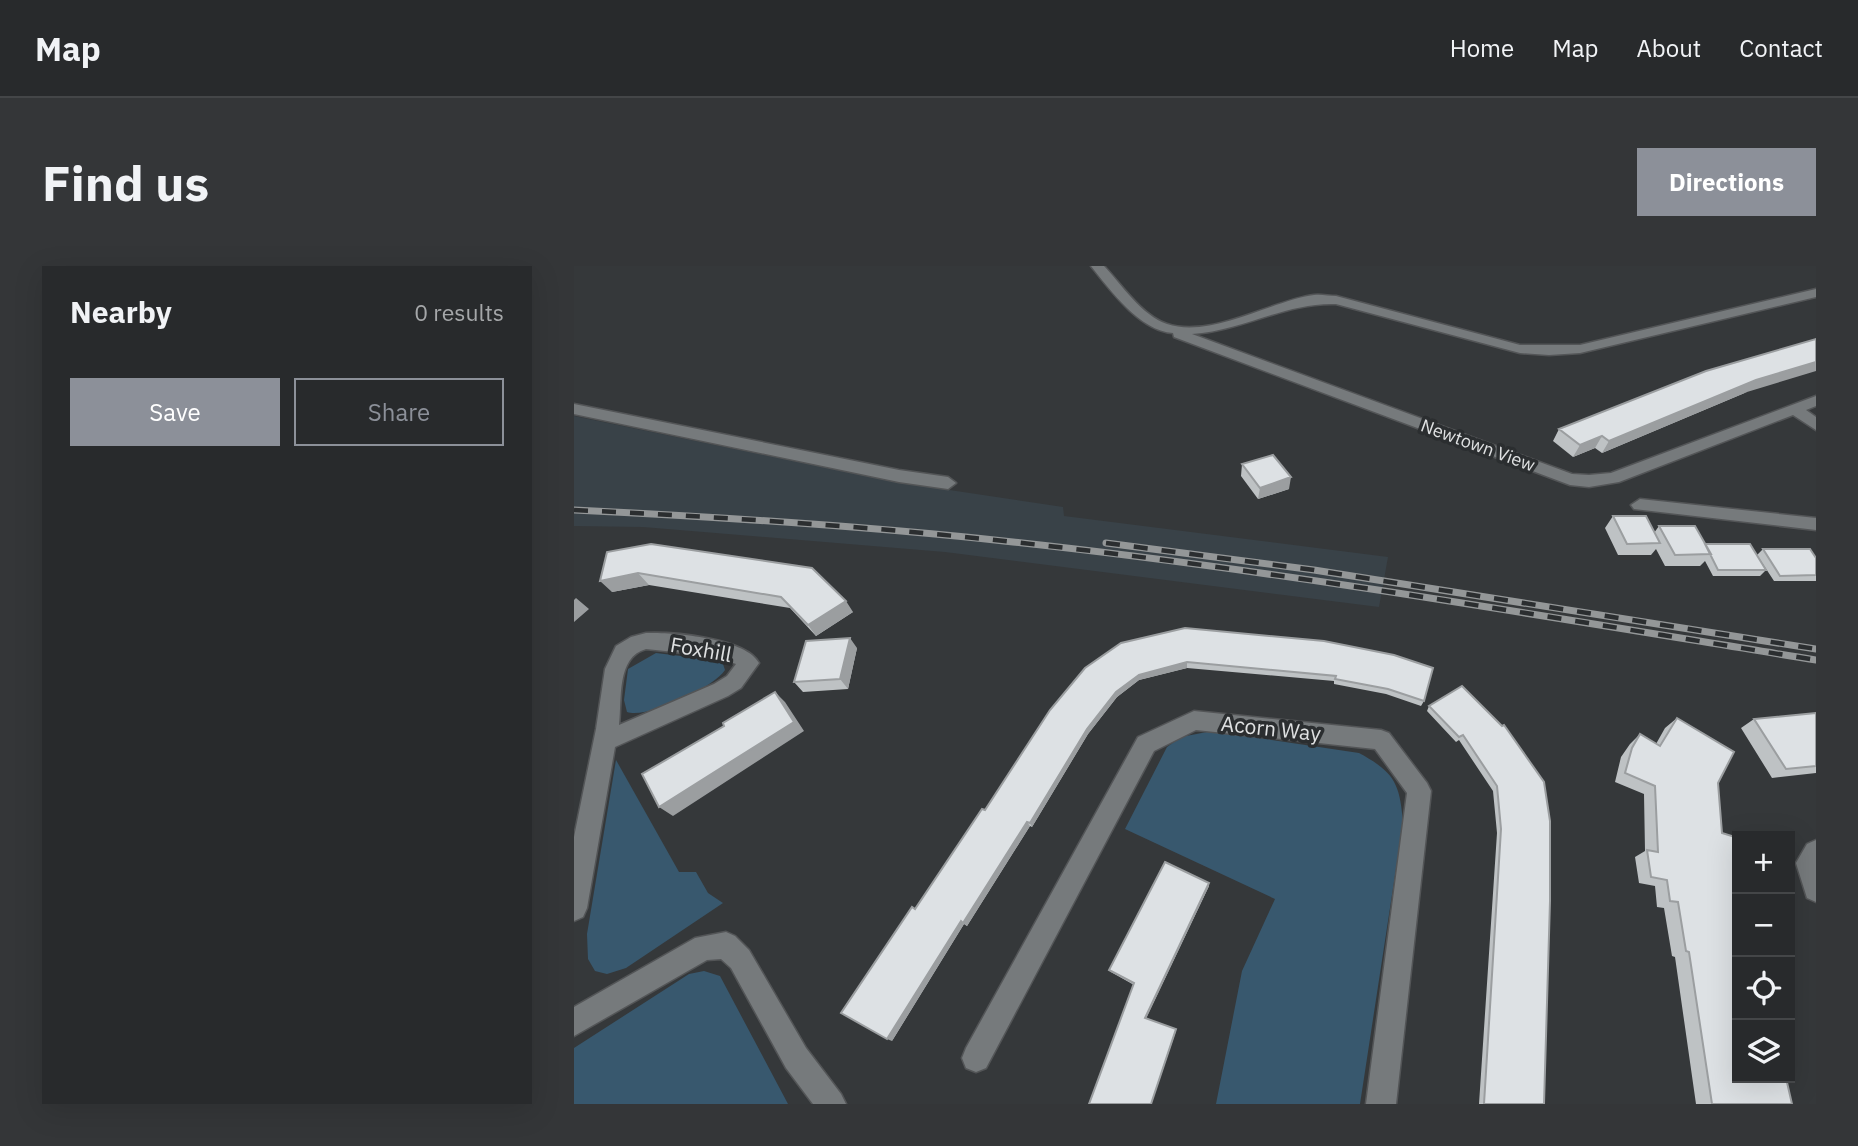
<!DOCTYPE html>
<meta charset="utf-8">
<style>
:root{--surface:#282a2c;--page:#343638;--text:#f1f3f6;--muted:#a5a7a9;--line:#444648;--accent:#8c9099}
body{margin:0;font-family:"IBM Plex Sans",sans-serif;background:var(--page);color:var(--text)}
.controls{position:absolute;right:21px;bottom:21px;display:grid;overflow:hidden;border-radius:0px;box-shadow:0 7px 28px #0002}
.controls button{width:63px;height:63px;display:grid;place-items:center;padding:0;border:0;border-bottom:2px solid var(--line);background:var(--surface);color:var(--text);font:35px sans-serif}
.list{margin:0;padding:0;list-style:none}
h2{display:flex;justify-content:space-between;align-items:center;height:91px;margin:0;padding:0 28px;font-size:30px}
h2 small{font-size:23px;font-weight:400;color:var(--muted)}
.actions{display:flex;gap:14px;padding:21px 28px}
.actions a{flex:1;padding:16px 0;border:2px solid var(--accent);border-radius:0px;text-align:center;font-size:24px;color:var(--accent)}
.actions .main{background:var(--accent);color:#fff}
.icon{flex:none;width:38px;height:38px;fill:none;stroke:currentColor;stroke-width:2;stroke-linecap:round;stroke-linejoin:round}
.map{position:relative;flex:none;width:1242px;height:838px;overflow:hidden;border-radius:0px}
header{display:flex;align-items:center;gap:42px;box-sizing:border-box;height:98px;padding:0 35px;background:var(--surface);border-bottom:2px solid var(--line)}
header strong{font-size:33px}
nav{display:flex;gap:38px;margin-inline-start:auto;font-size:24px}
.intro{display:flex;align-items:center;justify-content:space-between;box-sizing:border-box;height:168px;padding:0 42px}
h1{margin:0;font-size:49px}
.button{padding:18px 32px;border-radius:0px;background:var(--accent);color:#fff;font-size:24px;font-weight:700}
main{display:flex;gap:42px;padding:0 42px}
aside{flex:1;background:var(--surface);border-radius:0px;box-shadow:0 7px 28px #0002}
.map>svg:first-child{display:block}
.built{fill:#394248}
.green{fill:#38586e}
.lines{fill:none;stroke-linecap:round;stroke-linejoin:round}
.minor-casing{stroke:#535557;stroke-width:3}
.minor{fill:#767a7c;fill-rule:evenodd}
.rail-casing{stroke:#949798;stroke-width:7}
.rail{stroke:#2b2e30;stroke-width:4.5;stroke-dasharray:14;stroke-linecap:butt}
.wall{fill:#bec2c4}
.shaded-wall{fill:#9b9ea0}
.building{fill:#dde1e4;stroke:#9b9ea0;stroke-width:2}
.labels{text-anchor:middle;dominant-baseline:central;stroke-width:7;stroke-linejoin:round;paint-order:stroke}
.far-street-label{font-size:18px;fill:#dfe1e2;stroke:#2b2e30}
.street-label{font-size:21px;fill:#dfe1e2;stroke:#2b2e30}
</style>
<header>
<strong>Map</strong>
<nav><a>Home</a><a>Map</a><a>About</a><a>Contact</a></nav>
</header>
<div class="intro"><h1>Find us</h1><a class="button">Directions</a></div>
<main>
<aside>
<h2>Nearby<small>0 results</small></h2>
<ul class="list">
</ul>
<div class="actions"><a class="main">Save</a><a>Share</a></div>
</aside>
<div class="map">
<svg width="1242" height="838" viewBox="0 0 1242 838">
<rect width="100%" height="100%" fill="#35383a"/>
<!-- built -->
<path class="built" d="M0 150 322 216 489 241 490 250 814 291 805 341 371 286 69 261 0 260Z"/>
<!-- green -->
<path class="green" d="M82 387 148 395 151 404C139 422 74 453 53 446L50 434 54 403Z
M638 465 785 487C820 506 826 517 829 557L786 838H642L668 705 701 633 551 563 593 481 607 471Z
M42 494 105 606H122L134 627 149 637 52 702 33 708 21 705 14 693 13 668Z
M130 705 146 710 214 838H0V782L115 708Z"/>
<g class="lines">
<defs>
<path id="minor" d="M517 0H530C547 18 568 50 593 58 637 73 699 34 740 29 747 28 755 30 762 30L946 79H1006L1242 23V31L1006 87 975 89 946 87 762 38C713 36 667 65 618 68L998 208 1015 209 1037 207 1242 130V140L1232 144 1242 151V164L1219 149 1045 216 1015 221 996 219 600 71 599 67C566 65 536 24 517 0Z
M0 138 325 204 374 211 382 217 374 223 325 216 0 148Z
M1066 233 1242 252V264L1060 243 1057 239Z
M72 367C98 366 172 372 185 397L167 422 154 430 41 481 13 642 9 651 0 655V571L22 463 31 403 42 380 57 371ZM72 383 139 390 162 398 153 410 140 418 45 459C48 434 42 391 72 383Z
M620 445 807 464 815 467 853 517 857 525 822 838H792L833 527 801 483 622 464 580 485 412 802 402 806 392 802 388 792 392 782 564 471Z
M1242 574V636L1233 632 1222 597 1233 578Z
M152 666 161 670 175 684 232 782 267 828 272 838H239L212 802 157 702 147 693 133 694 0 770V741L121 672Z"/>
</defs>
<!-- minor casing -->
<use href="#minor" class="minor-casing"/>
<!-- minor -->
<use href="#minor" class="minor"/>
<defs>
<path id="rail" d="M0 244C147 251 293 260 439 276 708 305 975 351 1242 394
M532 277 740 304 1242 383"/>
</defs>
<!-- rail casing -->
<use href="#rail" class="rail-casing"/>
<!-- rail -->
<use href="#rail" class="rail"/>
</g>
<!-- wall -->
<path class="wall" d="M1173 126 1028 187 1021 182 999 191 979 175 985 163Z
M668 198 715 223 684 233 667 210Z
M1039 250 1080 267 1085 260 1131 278 1192 304 1186 310H1139L1131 295 1126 300H1091L1082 283 1077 289H1044L1031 262Z
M1189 283 1242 292V315H1200L1183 289Z
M33 286 279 346 242 370 216 342 75 319 38 326Z
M750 375 850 435 847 440 812 428 760 418V415L613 402 565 414 543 431 514 468 458 561 456 560 393 660 390 658 318 775 341 643 511 402Z
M283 382 274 423 229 426 220 416Z
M855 440 928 460 970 838H905L923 567 919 525 885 474 882 476 853 445Z
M1242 447V507L1198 512 1167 462 1180 453Z
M1103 452 1144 517 1163 812 1218 838H1122L1101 691 1098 690 1090 642 1083 641 1081 620 1065 617 1061 591 1071 585 1070 528 1041 516 1047 491 1056 478 1066 468 1082 478 1091 462Z
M635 617V620L572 752 602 765 577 838H515L560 719 537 706 535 704Z"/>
<!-- shaded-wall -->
<path class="shaded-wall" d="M1242 96V105L1173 126 1028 187 1035 175 1182 114Z
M1028 170 1021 182 999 191 1006 179Z
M717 211 715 223 684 233 686 222Z
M64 307 75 319 38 326 26 315Z
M2 332 15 343 0 356V334Z
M272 335 279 346 242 370 234 359Z
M276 372 283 382 274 423 266 413Z
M613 396V402L565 414 543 431 514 468 458 561 456 557 513 463 542 426 565 409Z
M201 426 211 436 230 465 99 550 85 541Z
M453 556 456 560 393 660 389 657Z
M635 617V620L572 753 571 752Z
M387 655 390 658 318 775 313 773Z"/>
<!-- building -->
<path class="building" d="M1242 73V96L1182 114 1035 175 1028 170 1006 179 985 163 1132 105Z
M699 189 717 211 686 222 668 198Z
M1039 250H1072L1086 277 1053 278Z
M1085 260H1121L1137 288 1101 289Z
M77 278 238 302 272 335 234 359 207 331 64 307 26 315 33 286Z
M1131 278H1176L1192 304H1144Z
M1189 283H1236L1242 292V309L1206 310Z
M611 362 750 375 820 389 859 402 850 435 814 423 761 413 762 410 613 396 565 409 542 426 513 463 456 557 453 556 389 657 387 655 313 773 267 747 338 641 341 643 408 543 411 544 476 444 511 402 547 377Z
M276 372 266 413 220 416 232 375Z
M888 420 928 460 930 459 970 516 976 555V635L970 838H910L927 563 923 520 889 469 885 471 855 440Z
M201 426 220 456 85 541 68 508 150 460 149 457Z
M1242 447V500L1212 503 1180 453Z
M1103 452 1160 486 1144 517 1148 567 1161 571 1163 598V812H1212L1218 838H1138L1115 686 1112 685 1104 636 1096 635 1093 614 1077 611 1073 584 1084 586 1081 520 1051 507 1058 482 1066 468 1086 480Z
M591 596 635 617 571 752 602 763 577 838H515L560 717 535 704Z"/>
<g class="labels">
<!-- far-street labels -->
<g class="far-street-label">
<text transform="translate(904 179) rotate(20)">Newtown View</text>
</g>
<!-- street labels -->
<g class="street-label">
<text transform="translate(127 383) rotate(10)">Foxhill</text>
<text transform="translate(697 462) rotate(6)">Acorn Way</text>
</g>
</g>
</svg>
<div class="controls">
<button>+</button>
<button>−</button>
<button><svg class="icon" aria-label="locate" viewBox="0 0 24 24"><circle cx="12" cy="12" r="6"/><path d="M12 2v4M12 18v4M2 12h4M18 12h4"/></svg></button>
<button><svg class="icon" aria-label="layers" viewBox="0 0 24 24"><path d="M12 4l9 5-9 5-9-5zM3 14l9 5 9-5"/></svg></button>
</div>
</div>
</main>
